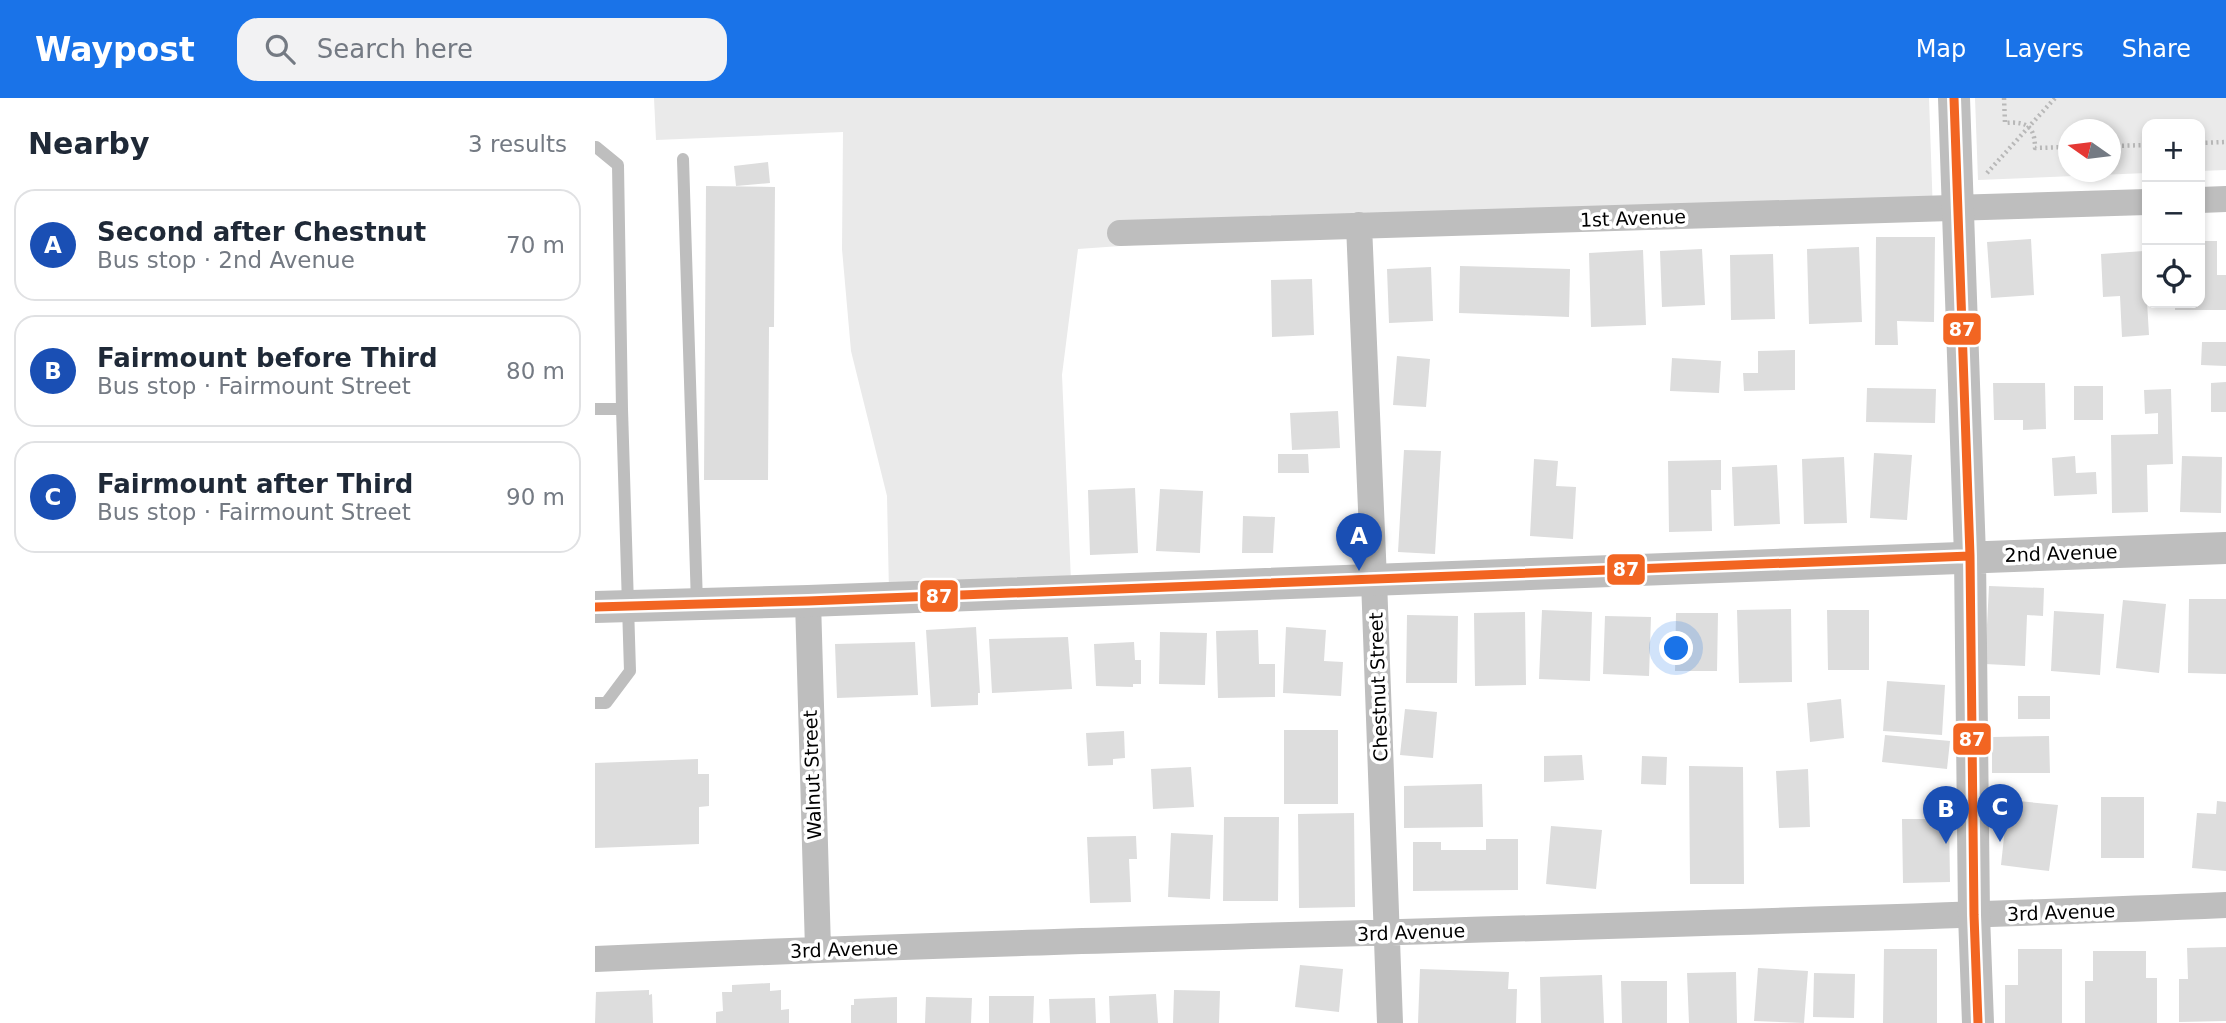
<!DOCTYPE html>
<meta charset="utf-8">
<style>
:root{--surface:#fff;--page:#f2f2f3;--text:#1f2937;--muted:#747a83;--line:#e0e1e3;--accent:#1a73e8}
body{margin:0;font-family:"DejaVu Sans",sans-serif;background:var(--page);color:var(--text)}
.controls{position:absolute;right:21px;top:21px;display:grid;overflow:hidden;border-radius:14px;box-shadow:0 4px 10px #0003}
.controls button{width:63px;height:63px;display:grid;place-items:center;padding:0;border:0;border-bottom:2px solid var(--line);background:var(--surface);color:var(--text);font:35px sans-serif}
.compass{position:absolute;left:1463px;top:21px;width:63px;height:63px;border-radius:50%;background:var(--surface);box-shadow:0 4px 10px #0003;rotate:284deg}
.you{position:absolute;left:1082px;top:551px;width:24px;height:24px;margin:-18px;border:5px solid #fff;border-radius:50%;background:#1a73e8;box-shadow:0 0 0 10px #1a73e833}
.badge{display:grid;place-items:center;width:46px;height:46px;border-radius:50%;background:var(--accent);color:#fff;font-size:23px;font-weight:700}
.pin{position:absolute;translate:-50% -58px;filter:drop-shadow(0 2px 4px #0008)}
.pin::after{content:'';position:absolute;top:37px;width:24px;height:21px;background:inherit;clip-path:polygon(0 0,100% 0,50% 100%)}
.list{margin:0;padding:0;list-style:none}
h2{display:flex;justify-content:space-between;align-items:center;height:91px;margin:0;padding:0 28px;font-size:30px}
h2 small{font-size:23px;font-weight:400;color:var(--muted)}
.list li{display:grid;grid-template-columns:46px 1fr auto;gap:21px;align-items:center;box-sizing:border-box;height:112px;margin:0 14px 14px;padding:0 14px;border:2px solid var(--line);border-radius:21px}
.list b{display:block;font-size:26px;white-space:nowrap}
.list p{margin:0;font-size:23px;white-space:nowrap;color:var(--muted)}
.list em{font-size:23px;font-style:normal;color:var(--muted)}
.icon{flex:none;width:38px;height:38px;fill:none;stroke:currentColor;stroke-width:2;stroke-linecap:round;stroke-linejoin:round}
.map{position:relative;flex:none;width:1631px;height:925px;overflow:hidden}
header{display:flex;align-items:center;gap:42px;box-sizing:border-box;height:98px;padding:0 35px;background:var(--accent);color:#fff}
header strong{font-size:33px}
nav{display:flex;gap:38px;margin-inline-start:auto;font-size:24px}
.search{width:490px;height:63px;background:var(--page);display:flex;align-items:center;gap:18px;box-sizing:border-box;padding:0 24px;border-radius:21px;color:var(--muted);font-size:26px}
main{display:flex}
aside{flex:1;background:var(--surface)}
.map>svg:first-child{display:block}
.green{fill:#eaeaea;fill-rule:evenodd}
.building{fill:#ddd}
.lines{fill:none;stroke-linecap:round;stroke-linejoin:round}
.path{stroke:#b8b8b8;stroke-width:4.5;stroke-dasharray:2 3.5;stroke-linecap:butt}
.service{stroke:#bebebe;stroke-width:12}
.minor{stroke:#bebebe;stroke-width:26}
.tertiary{stroke:#bebebe;stroke-width:32}
.bus-1-casing{stroke:#fff;stroke-width:14}
.bus-1{stroke:#f26522;stroke-width:9}
.labels{text-anchor:middle;dominant-baseline:central;stroke-width:7;stroke-linejoin:round;paint-order:stroke}
.street-label{font-size:19px;fill:#000;stroke:#fff}
.line-badge{stroke:#fff;stroke-width:2.5}
.badge-label{font-size:19px;text-anchor:middle;font-weight:bold;fill:#fff}
</style>
<header>
<strong>Waypost</strong>
<div class="search"><svg class="icon" aria-label="search" viewBox="0 0 24 24"><circle cx="10" cy="10" r="6"/><path d="M15 15l6 6"/></svg>Search here</div>
<nav><a>Map</a><a>Layers</a><a>Share</a></nav>
</header>
<main>
<aside>
<h2>Nearby<small>3 results</small></h2>
<ul class="list">
<li><span class="badge" style="background:#1a4fb4">A</span><div><b>Second after Chestnut</b><p>Bus stop · 2nd Avenue</p></div><em>70 m</em></li>
<li><span class="badge" style="background:#1a4fb4">B</span><div><b>Fairmount before Third</b><p>Bus stop · Fairmount Street</p></div><em>80 m</em></li>
<li><span class="badge" style="background:#1a4fb4">C</span><div><b>Fairmount after Third</b><p>Bus stop · Fairmount Street</p></div><em>90 m</em></li>
</ul>
</aside>
<div class="map">
<svg width="1631" height="925" viewBox="0 0 1631 925">
<rect width="100%" height="100%" fill="#fff"/>
<!-- green -->
<path class="green" d="M59 0H1334L1338 116 767 131 483 151 467 277 476 483 294 495 292 398 256 253 247 151 248 34 61 42Z
M1380 0H1631V72L1605 73V26H1552V75L1383 82ZM1474 32H1516V74H1474Z"/>
<!-- building -->
<path class="building" d="M173 64 175 85 141 88 139 68Z
M111 88 180 89 179 229H174L173 382H109Z
M1281 139H1340L1339 224 1302 223 1303 247H1280Z
M1436 141 1439 197 1396 200 1392 144Z
M1605 143H1622V177H1631V212H1580V205H1605Z
M1264 149 1267 224 1214 226 1212 151Z
M1107 151 1110 207 1067 209 1065 153Z
M1048 152 1051 227 996 229 994 155Z
M1549 153 1554 237 1527 239 1525 198 1508 199 1506 156Z
M1178 156 1180 221 1136 222 1135 157Z
M865 168 975 171 974 219 864 215Z
M836 169 838 223 794 225 792 171Z
M717 181 719 237 677 239 676 182Z
M1607 244H1631V268L1606 267Z
M1200 252V292L1149 293 1148 275H1163V253Z
M802 258 835 261 831 309 798 307Z
M1077 260 1126 263 1124 295 1075 293Z
M1631 284V314H1616V285Z
M1398 285H1450L1451 331 1428 332V322H1399Z
M1479 288H1508V322H1479Z
M1272 290 1341 291 1340 325 1271 324Z
M1576 291 1578 366 1552 367 1553 414 1517 415 1516 337 1563 336V315L1550 316 1549 292Z
M743 313 745 350 697 352 695 315Z
M809 352 846 353 840 456 803 454Z
M1279 355 1317 357 1312 422 1275 420Z
M683 356H713L714 375H683Z
M1480 358 1481 375 1501 374 1502 396 1459 398 1457 360Z
M1587 358 1627 359 1626 415 1585 414Z
M1249 359 1252 425 1209 426 1207 361Z
M939 361 963 363 961 388 981 389 978 441 935 438Z
M1126 362V392H1116L1117 433 1074 434 1073 363Z
M1182 367 1185 426 1139 428 1137 369Z
M540 390 543 455 495 457 493 392Z
M565 391 608 393 605 455 561 453Z
M648 418 680 419 678 455H647Z
M1394 488 1449 490 1448 518 1432 517 1430 568 1390 566Z
M1594 501H1631V576L1593 575Z
M1528 502 1571 506 1564 575 1521 570Z
M1196 511 1197 584 1144 585 1142 512Z
M947 512 997 514 995 583 944 581Z
M1232 512H1274V572H1233Z
M1459 513 1509 516 1505 577 1456 573Z
M930 514 931 587 880 588 879 515Z
M1081 515H1123L1122 573H1080Z
M812 517 863 518 862 585H811Z
M1010 518 1056 519 1054 578 1008 576Z
M381 529 385 595H383V607L336 609 331 532Z
M691 529 731 532 729 563 748 564 746 598 688 595Z
M663 532 664 566H680V599L623 600 621 533Z
M565 534 612 535 610 587 564 586Z
M473 539 477 591 397 595 394 541Z
M320 544 323 597 242 600 240 546Z
M539 544 540 562H546V586H538V589L501 588 499 546Z
M1292 583 1350 587 1347 637 1288 633Z
M1423 598H1455V621H1423Z
M1246 601 1249 640 1215 644 1212 605Z
M810 611 842 614 838 660 805 657Z
M689 632H743V706H689Z
M529 633 530 660 518 661V667L493 668 491 635Z
M1290 637 1355 643 1352 671 1287 664Z
M1454 638 1455 675H1397V639Z
M987 657 989 682 949 684V658Z
M1047 658 1072 659 1071 687 1046 686Z
M103 661V676H114V708L104 709V746L0 750V665Z
M1094 668 1148 669 1149 786H1095Z
M596 669 599 709 558 711 556 671Z
M1213 671 1215 729 1184 730 1181 673Z
M887 686 888 729 809 730V688Z
M1506 699H1549V760H1506Z
M1413 702 1463 707 1454 773 1406 767Z
M1622 703 1631 704V773L1597 770 1602 715 1621 716Z
M759 715 760 809 704 810 703 716Z
M629 719H684L683 803H628Z
M1307 721H1354L1355 784 1308 785Z
M956 728 1007 732 1001 791 951 786Z
M576 735 618 737 615 801 573 799Z
M541 738 542 761H534L536 804 495 805 492 739Z
M891 741H923V792L818 793V744H846V752H891Z
M1631 849V923L1584 924V881H1593L1592 850Z
M1289 851H1342V925H1288Z
M1423 851H1467V925H1410V887H1423Z
M1498 853H1551V880H1562V925H1490V883H1498Z
M705 867 748 871 744 914 700 909Z
M1163 870 1213 873 1209 925 1159 923Z
M825 871 914 874 913 891H922L921 925H823Z
M1141 874 1142 925H1094L1092 875Z
M1219 875 1260 876 1259 920 1218 919Z
M1007 877 1009 925H946L945 879Z
M1026 883H1072V925H1027Z
M175 885V893L186 892V912L194 911V925H121V914L128 913 127 894H137V887Z
M54 892V897L57 896 58 925H0L1 894Z
M579 892 625 893 624 925H578Z
M561 896 563 925H515L514 898Z
M394 898H439L438 925H394Z
M302 899V925H256V907H259V901Z
M331 899 377 900 376 925H330Z
M500 900 501 925H455L454 901Z"/>
<g class="lines">
<!-- path -->
<path class="path" d="M1409 0 1410 25C1431 23 1440 28 1440 50L1474 49
M1605 45 1631 44
M1516 48 1552 47
M1392 75 1460 0"/>
<!-- service -->
<path class="service" d="M0 50 1 49 23 67 27 311 35 573 11 605H0
M88 61 102 506
M0 311H27"/>
<!-- minor -->
<path class="minor" d="M1605 102 1631 101
M764 127 779 482 795 925
M525 135 1552 104
M213 503 223 851
M0 861C543 837 1087 830 1631 807"/>
<!-- tertiary -->
<path class="tertiary" d="M1359 0 1375 458 1379 817 1383 925
M0 509 213 503 1631 450"/>
<defs>
<path id="bus-1" d="M1359 0 1375 458 1379 817 1383 925
M0 509 213 503 1375 458"/>
</defs>
<!-- bus-1 casing -->
<use href="#bus-1" class="bus-1-casing"/>
<!-- bus-1 -->
<use href="#bus-1" class="bus-1"/>
</g>
<g class="labels">
<!-- street labels -->
<g class="street-label">
<text transform="translate(1038 120) rotate(-2)">1st Avenue</text>
<text transform="translate(1466 455) rotate(-2)">2nd Avenue</text>
<text transform="translate(783 589) rotate(-92)">Chestnut Street</text>
<text transform="translate(217 677) rotate(-92)">Walnut Street</text>
<text transform="translate(1466 814) rotate(-2)">3rd Avenue</text>
<text transform="translate(816 834) rotate(-2)">3rd Avenue</text>
<text transform="translate(249 851) rotate(-2)">3rd Avenue</text>
</g>
</g>
<g class="line-badge">
<rect x="1347" y="214" width="40" height="34" rx="7" fill="#f26522"/>
<rect x="1011" y="455" width="40" height="33" rx="7" fill="#f26522"/>
<rect x="324" y="481" width="40" height="34" rx="7" fill="#f26522"/>
<rect x="1357" y="624" width="40" height="34" rx="7" fill="#f26522"/>
</g>
<g class="badge-label">
<text x="1367" y="238">87</text>
<text x="1031" y="478">87</text>
<text x="344" y="505">87</text>
<text x="1377" y="648">87</text>
</g>
</svg>
<div class="controls">
<button>+</button>
<button>−</button>
<button><svg class="icon" aria-label="locate" viewBox="0 0 24 24"><circle cx="12" cy="12" r="6"/><path d="M12 2v4M12 18v4M2 12h4M18 12h4"/></svg></button>
</div>
<svg class="compass" viewBox="-18 -18 36 36"><path d="M0-13l5 13h-10z" fill="#e53935"/><path d="M0 13l5-13h-10z" fill="#747a83"/></svg>
<div class="you"></div>
<div class="pin badge" style="left:764px;top:473px;background:#1a4fb4">A</div>
<div class="pin badge" style="left:1351px;top:746px;background:#1a4fb4">B</div>
<div class="pin badge" style="left:1405px;top:744px;background:#1a4fb4">C</div>
</div>
</main>
